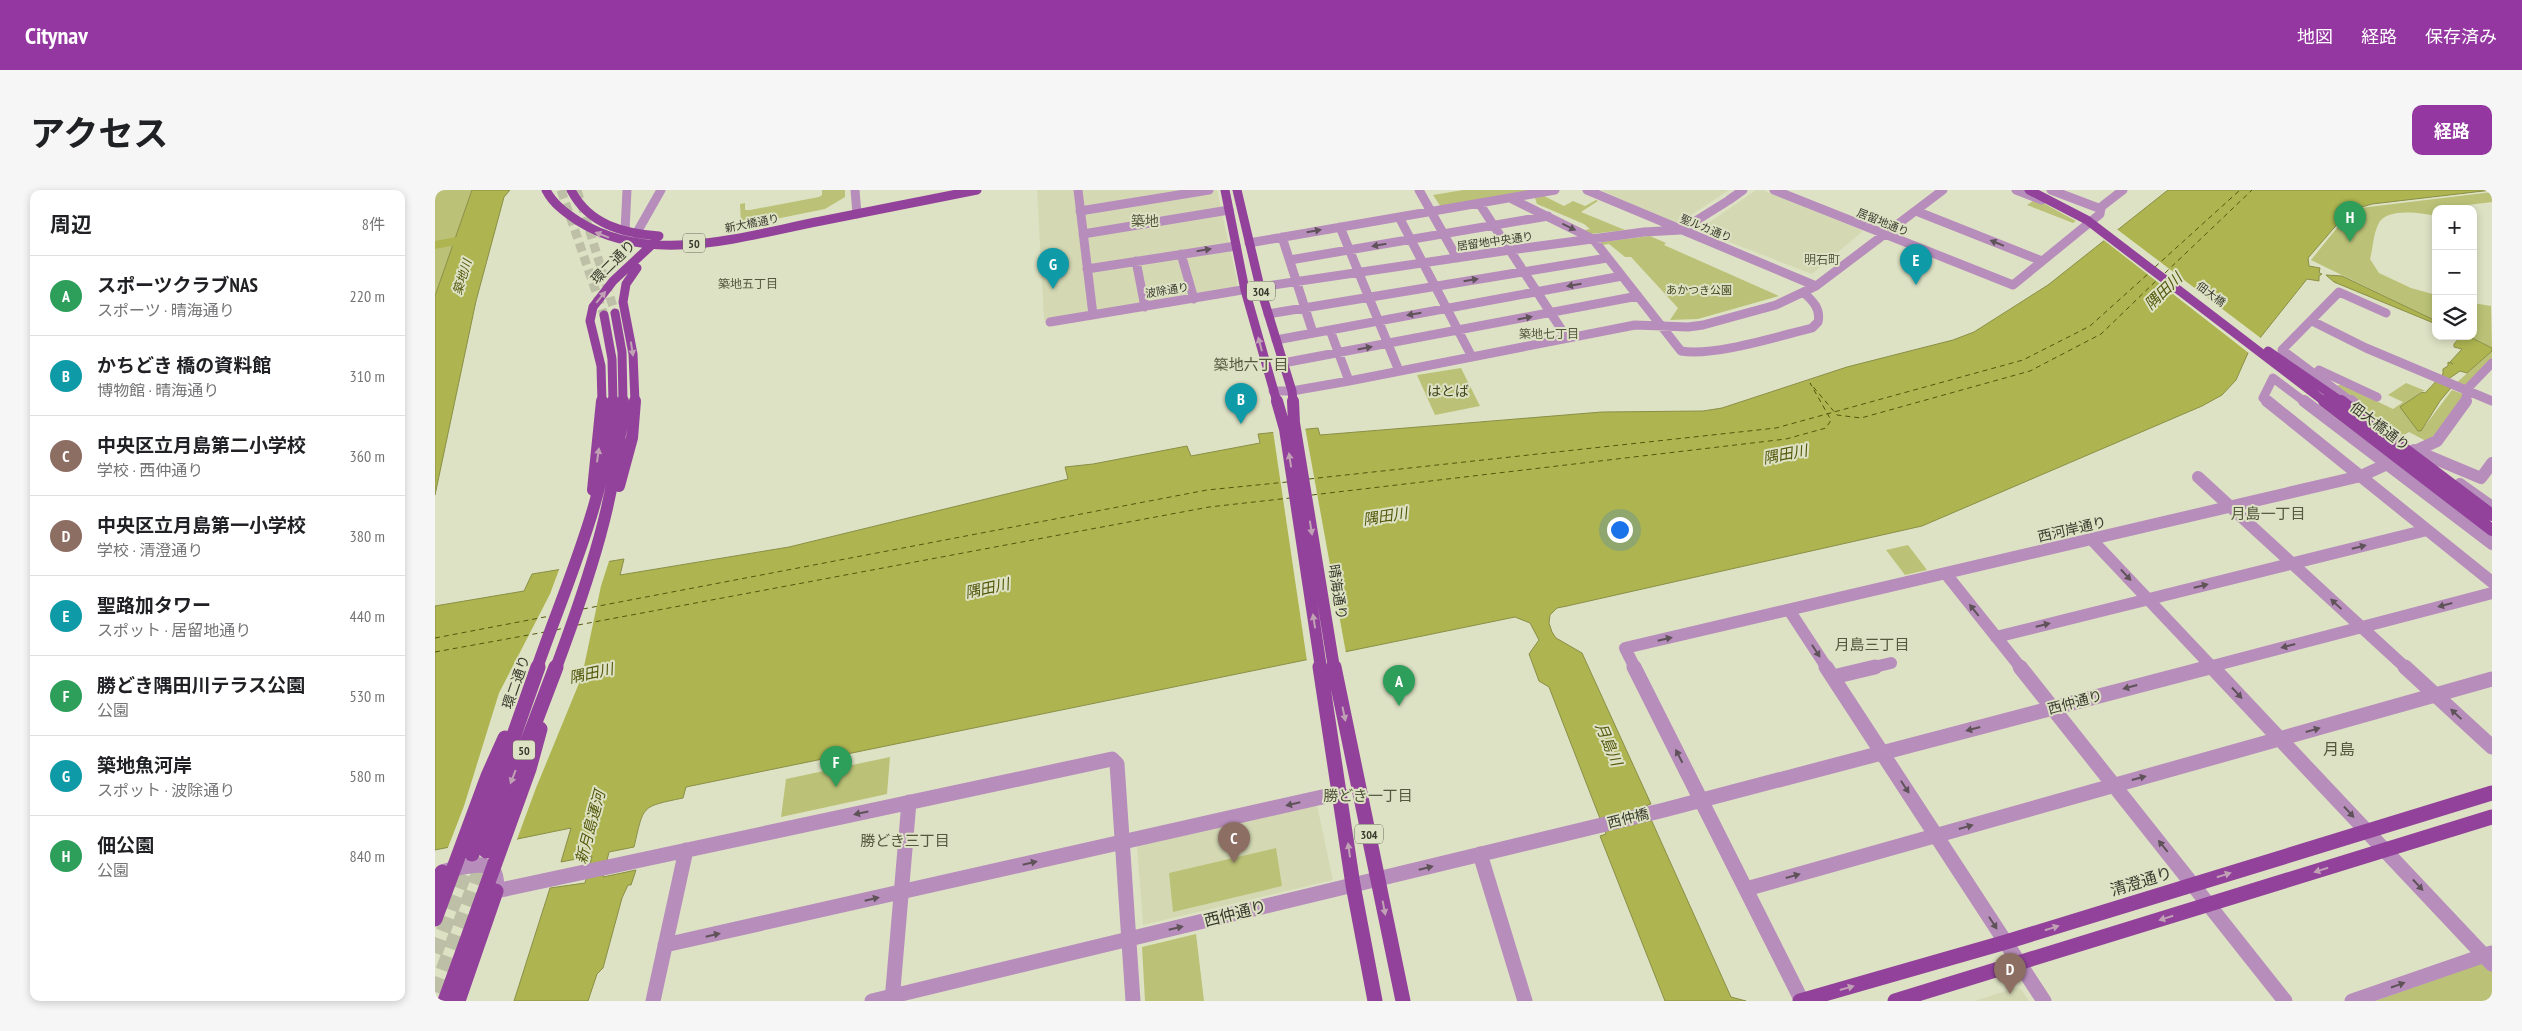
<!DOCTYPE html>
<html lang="ja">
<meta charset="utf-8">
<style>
:root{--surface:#fff;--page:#f6f6f6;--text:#202124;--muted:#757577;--line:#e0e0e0;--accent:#9537a1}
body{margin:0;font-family:"PT Sans Narrow","Noto Sans JP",sans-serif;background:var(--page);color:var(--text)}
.controls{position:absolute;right:15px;top:15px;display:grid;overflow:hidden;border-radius:10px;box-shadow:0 2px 8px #0003}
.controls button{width:45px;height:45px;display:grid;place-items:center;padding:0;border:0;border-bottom:1px solid var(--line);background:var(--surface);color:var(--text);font:25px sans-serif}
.you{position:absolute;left:1184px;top:339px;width:18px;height:18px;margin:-12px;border:4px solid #fff;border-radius:50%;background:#1a73e8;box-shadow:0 0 0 8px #1a73e833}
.badge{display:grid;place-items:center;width:32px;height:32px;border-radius:50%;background:var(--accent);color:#fff;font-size:16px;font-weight:700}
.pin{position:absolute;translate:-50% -41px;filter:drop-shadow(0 1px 2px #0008)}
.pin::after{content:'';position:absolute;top:26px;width:18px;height:15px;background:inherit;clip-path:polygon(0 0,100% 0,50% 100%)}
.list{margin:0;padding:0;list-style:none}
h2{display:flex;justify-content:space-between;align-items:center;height:65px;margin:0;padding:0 20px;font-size:21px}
h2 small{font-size:16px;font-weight:400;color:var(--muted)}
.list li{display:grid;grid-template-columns:32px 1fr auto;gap:15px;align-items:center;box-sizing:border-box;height:80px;padding:0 20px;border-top:1px solid var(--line)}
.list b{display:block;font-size:19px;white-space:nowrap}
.list p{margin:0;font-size:16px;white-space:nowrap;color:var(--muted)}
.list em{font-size:16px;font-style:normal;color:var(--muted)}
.icon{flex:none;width:28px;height:28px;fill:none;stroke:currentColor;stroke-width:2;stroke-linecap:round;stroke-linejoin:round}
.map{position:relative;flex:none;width:2057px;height:811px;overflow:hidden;border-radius:10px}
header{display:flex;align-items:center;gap:30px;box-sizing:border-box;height:70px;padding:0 25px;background:var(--accent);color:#fff}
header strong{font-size:24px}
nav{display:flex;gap:28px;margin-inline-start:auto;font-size:18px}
.intro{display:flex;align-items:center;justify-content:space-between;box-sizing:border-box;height:120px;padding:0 30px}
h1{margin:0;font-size:35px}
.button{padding:12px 22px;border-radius:10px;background:var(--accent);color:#fff;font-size:18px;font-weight:700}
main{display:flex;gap:30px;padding:0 30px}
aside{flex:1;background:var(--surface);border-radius:10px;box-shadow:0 2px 8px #0003}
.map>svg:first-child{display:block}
.built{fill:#d4d9b4}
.green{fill:#bbc277}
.water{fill:#adb450;stroke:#8a8f46}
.pier{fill:#dee2c4}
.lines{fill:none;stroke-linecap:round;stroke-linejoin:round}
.river{fill:#adb450;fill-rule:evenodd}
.ferry{stroke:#53570b;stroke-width:1;stroke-dasharray:5 4;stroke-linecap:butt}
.major-tunnel-far1{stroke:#bdc0a6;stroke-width:9;stroke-dasharray:9 5;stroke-linecap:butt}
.major-tunnel{stroke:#bdc0a6;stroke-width:15;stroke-dasharray:15 8;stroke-linecap:butt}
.minor-far2{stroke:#b78dbc;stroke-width:9}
.minor-far1{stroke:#b78dbc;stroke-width:12}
.minor{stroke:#b78dbc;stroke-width:15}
.major-far2{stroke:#92429b;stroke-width:9}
.major-far1{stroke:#92429b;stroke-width:12}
.major{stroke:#92429b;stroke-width:15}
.oneway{fill:#5f5359}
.oneway2{fill:#c0a2b4}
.labels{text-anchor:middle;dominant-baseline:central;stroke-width:4;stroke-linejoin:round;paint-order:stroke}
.far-street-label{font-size:11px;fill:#393a2e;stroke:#dee2c4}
.far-park-label{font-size:11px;fill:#42461c;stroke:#dee2c4}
.shield{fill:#dee2c4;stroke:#6a6c5b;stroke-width:1}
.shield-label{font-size:12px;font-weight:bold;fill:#393a2e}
.far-neighbourhood-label{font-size:12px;fill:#55583e;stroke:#dee2c4}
.far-water-label{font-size:12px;font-style:italic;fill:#53570b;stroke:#dee2c4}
.far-quarter-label{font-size:14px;fill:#55583e;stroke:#dee2c4}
.street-label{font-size:14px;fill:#393a2e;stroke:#dee2c4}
.park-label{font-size:14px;fill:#42461c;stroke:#dee2c4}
.water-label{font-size:15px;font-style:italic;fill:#53570b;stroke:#dee2c4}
.neighbourhood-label{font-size:15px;fill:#55583e;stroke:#dee2c4}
.quarter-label{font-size:16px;fill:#55583e;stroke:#dee2c4}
.near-street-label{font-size:16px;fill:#393a2e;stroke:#dee2c4}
</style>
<header>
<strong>Citynav</strong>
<nav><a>地図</a><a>経路</a><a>保存済み</a></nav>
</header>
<div class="intro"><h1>アクセス</h1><a class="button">経路</a></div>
<main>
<aside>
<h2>周辺<small>8件</small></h2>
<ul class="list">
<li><span class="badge" style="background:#2e9e5b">A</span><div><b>スポーツクラブNAS</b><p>スポーツ · 晴海通り</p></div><em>220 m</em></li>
<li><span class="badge" style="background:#0f9aa8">B</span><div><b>かちどき 橋の資料館</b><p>博物館 · 晴海通り</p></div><em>310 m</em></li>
<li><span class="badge" style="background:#8d6e63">C</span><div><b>中央区立月島第二小学校</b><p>学校 · 西仲通り</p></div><em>360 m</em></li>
<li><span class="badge" style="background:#8d6e63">D</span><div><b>中央区立月島第一小学校</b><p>学校 · 清澄通り</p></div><em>380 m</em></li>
<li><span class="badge" style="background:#0f9aa8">E</span><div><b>聖路加タワー</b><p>スポット · 居留地通り</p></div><em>440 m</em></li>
<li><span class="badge" style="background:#2e9e5b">F</span><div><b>勝どき隅田川テラス公園</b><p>公園</p></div><em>530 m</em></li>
<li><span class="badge" style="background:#0f9aa8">G</span><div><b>築地魚河岸</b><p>スポット · 波除通り</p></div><em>580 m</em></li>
<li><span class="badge" style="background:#2e9e5b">H</span><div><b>佃公園</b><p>公園</p></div><em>840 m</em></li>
</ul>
</aside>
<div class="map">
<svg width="2057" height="811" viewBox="0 0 2057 811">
<rect width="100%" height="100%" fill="#dee2c4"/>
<!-- built -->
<path class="built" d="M602 0H782L803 95 801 97 609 130Z
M1165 0H1294L1243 34Z
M1321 0H1328L1426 40 1427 42 1377 84 1263 40Z
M882 615 898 690 708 735 702 656Z
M1584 797 1594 811H1539Z"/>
<!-- green -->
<path class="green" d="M0 0H37L0 106Z
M387 0H410V7L390 19 306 36 305 14 310 13V20H315L384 7 387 5Z
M1028 0H1112L1006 17 998 5Z
M2057 2V12L2001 19V26C1986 23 1950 17 1943 35 1938 45 1938 59 1935 69L1944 83 1976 98 2001 105V131L1876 70 1914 23 1925 18Z
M1109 6 1129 16 1138 11 1150 16 1161 10 1163 11 1146 22 1190 40 1156 44 1150 40 1155 39 1149 34 1102 14 1100 8Z
M1601 9 1641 31 1638 33 1592 15Z
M1215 46 1231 53 1229 55 1344 106 1263 129 1235 130 1243 118 1196 67H1190L1174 54 1168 55 1166 52Z
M2038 113 2056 116 2057 158 2033 146H2038Z
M2057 161V171L2031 200 2019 195Z
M1026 178 1045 216 1000 225 982 185Z
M1971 193 1991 201H1987L1966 217 1983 241H1986L2017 200 2028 204C2023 225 2009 239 1991 251L1974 242 1966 247 1903 198V195H1908L1958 219 1968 212 1953 205Z
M1473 355 1492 380 1470 385 1451 360Z
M455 567 452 604 346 627 351 589Z
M841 658 847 696 738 722 734 683Z
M761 744 769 811H710L707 757Z
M2050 772 2057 780V811H1940Z"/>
<!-- water -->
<path class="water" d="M37 0H75L69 7 41 111 0 305V106Z
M1733 0H2057L1937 14 1920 19 1911 24 1873 68 1874 76 1885 78 1884 83 1887 84 1884 86V91L1872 89 1813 163 1801 190 1787 205 1767 216 1487 336 1132 416 1122 418 1115 425 1114 433 1117 442 1121 448 1147 463 1216 614 1210 616 1296 807 1311 811H1230L1165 646 1171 644 1114 497 1104 491 1094 464 1104 450 1095 433 1080 427 251 597 248 608C205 617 209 615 199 657L174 662 168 687 201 680 196 695H193L187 708 168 778 162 784 153 811H79L115 698 150 693 157 666 126 672 136 638 63 653 59 648 0 660V416L89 401 97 384 189 369 185 385 354 357 633 289 630 277 658 274 752 256 756 266 825 253 823 244 883 238 885 245 1167 222 1268 221 1287 218 1412 177 1518 150 1539 142 1613 95Z
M1891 85 1907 86 2001 131V134L1899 92Z
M2026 146H2033L2057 158V161L2032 183 2025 181 2012 190 2020 193 2005 211 1986 241H1983L1965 217 1987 202 1990 203 2008 184V179L2013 176V172L2018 174 2015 172 2027 159 2019 157V154Z"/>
<!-- pier -->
<path class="pier" d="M1679 37 1827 149 1815 164 1666 48Z
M870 237 911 463 872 471 838 241Z
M175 368 166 396 147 486 101 598 81 652 63 655 59 650 12 660 29 616 64 503 115 404 125 377Z"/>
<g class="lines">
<!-- river -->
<path class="river" d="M38 44 42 45 44 48 42 51 0 59V51Z"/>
<!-- ferry -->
<path class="ferry" d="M1720 77 1805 0
M1730 83 1817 0
M874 289 1341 238 1588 170 1655 136 1714 83
M877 305 1351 249 1391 238 1396 230 1375 193 1402 225 1426 228 1595 181 1666 144 1723 89
M148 419 772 300 852 292
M143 435 774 317 855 308
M121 440 129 438
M0 448 115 426
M0 462 110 442"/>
<!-- major-tunnel-far1 -->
<path class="major-tunnel-far1" d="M126 0 169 125
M142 0 180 123"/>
<!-- major-tunnel -->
<path class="major-tunnel" d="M0 763 35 669
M0 802 49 668"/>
<!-- minor-far2 -->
<path class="minor-far2" d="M420 0 422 24
M643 0 658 125
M984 0 1022 68
M1152 0 1381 96
M1339 0 1578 95 1665 24 1666 17 1688 0
M1581 0 1607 10
M1616 0 1666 19
M1075 8 1158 49 1246 161C1278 167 1344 146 1377 138L1383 132C1386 119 1378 111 1369 103
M1294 10 1308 0
M1044 13 1132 148
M645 21 774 0
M1481 21 1607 71
M964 27 1037 167
M905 37 964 181
M190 41 192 0
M201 44 226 0
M648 44 794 20
M847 47 878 143
M814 53 1120 0
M746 64 759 109
M855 70 1113 26
M701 71 710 117
M652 79 801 56
M833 124 1172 68
M1877 131 1931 158 2057 211
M615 132 825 97 1075 60 1209 42 1246 40 1291 12
M895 140 914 191
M841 150 1187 86
M848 173 1203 106
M1884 180 1942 207
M838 201H857L914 191 1200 135 1253 137 1268 135 1341 115 1381 96 1508 0
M1833 212 1828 208 1838 188 1870 212
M1917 212 1847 160 1904 102 1951 123
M2030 212 2033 198 2057 173"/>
<!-- minor-far1 -->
<path class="minor-far1" d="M1832 211 2057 392
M1869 211 2057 354
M1916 211 1922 216
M1979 260 2046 288 2057 273
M1763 287 1971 478
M2025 294 2057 317
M1657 350 1778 478
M1511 384 1586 478
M1354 420 1392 478
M1561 447 1992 340
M1200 478 1190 458 1926 286 2002 251 2031 211
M1435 478 1456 473
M1770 478 2057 403"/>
<!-- minor -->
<path class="minor" d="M1199 477 1367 811
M1391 477 1609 811
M1585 477 1850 811
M1777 477 2057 774
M1970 477 2057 557
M1398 487 1440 477
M1045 664 1090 811
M10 681C34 676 66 664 61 701L677 569 682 574 698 811
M1311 699 2057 489
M230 755 905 603
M218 811 251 660
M437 811 1229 620 1775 477
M457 811 474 612
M1917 811 2056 763"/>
<!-- major-far2 -->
<path class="major-far2" d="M111 0C118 14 131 23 143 31 216 77 308 46 386 31 438 21 490 10 542 0
M136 0C154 35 188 43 224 46
M790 0 810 100 842 212
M802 0 825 97 857 201 858 212
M1594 0 1652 30 1890 212
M180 123 187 162 188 212
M169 125 177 169 178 212
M1833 161 1907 212
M167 212 166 176 155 131 158 117 178 91 221 51
M200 212 198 164 188 112 191 94 202 78"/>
<!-- major-far1 -->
<path class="major-far1" d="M842 211 850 239 886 478
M858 211 859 233 899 478
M1889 211 2057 340
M1906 211 2057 325
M184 296 197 248 200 211
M158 300 167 211
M102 478C132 391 173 305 178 211
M121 478C153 392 183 304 188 211"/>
<!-- major -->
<path class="major" d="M885 477 918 695 940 811
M899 477 968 811
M51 661 121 477
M37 664 103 477
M0 700 7 682
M0 729 53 586 70 548
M10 811 94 579 105 539
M23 811 61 701
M1365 811 1571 752 2057 603
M1460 811 2057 627"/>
</g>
<!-- one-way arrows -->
<defs><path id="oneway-solid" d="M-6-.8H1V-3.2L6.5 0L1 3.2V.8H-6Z" transform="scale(1.25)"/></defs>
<g class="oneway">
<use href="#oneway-solid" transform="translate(1134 37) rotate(26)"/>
<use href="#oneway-solid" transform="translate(879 41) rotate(-10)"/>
<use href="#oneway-solid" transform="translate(1562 53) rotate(-158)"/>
<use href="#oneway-solid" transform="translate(944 55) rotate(170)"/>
<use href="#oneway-solid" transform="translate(769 60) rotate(-9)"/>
<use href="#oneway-solid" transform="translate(1036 90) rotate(-9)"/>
<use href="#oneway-solid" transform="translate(1139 95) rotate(170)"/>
<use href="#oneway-solid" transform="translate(979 124) rotate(170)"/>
<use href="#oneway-solid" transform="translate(1090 128) rotate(-11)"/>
<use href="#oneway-solid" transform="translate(930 158) rotate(-11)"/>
<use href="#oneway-solid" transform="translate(1924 357) rotate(-14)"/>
<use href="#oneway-solid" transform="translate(1691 385) rotate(47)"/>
<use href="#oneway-solid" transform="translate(1766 396) rotate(-14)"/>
<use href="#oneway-solid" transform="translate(1901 414) rotate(-137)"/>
<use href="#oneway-solid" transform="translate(2010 415) rotate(165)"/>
<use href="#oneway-solid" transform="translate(1539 420) rotate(-129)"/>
<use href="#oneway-solid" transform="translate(1608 435) rotate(-14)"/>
<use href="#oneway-solid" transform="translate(1230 449) rotate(-13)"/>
<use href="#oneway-solid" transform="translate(1853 456) rotate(165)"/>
<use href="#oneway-solid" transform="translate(1381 461) rotate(57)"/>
<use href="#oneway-solid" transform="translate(1695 497) rotate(165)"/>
<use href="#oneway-solid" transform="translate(1802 503) rotate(47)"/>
<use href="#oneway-solid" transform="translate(2021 524) rotate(-137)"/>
<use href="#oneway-solid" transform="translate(1538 539) rotate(165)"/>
<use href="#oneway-solid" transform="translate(1878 540) rotate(-16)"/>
<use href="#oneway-solid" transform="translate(1244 566) rotate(-117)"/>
<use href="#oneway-solid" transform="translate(1704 588) rotate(-15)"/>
<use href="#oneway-solid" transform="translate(1470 597) rotate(57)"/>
<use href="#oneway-solid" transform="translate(858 614) rotate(167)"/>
<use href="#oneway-solid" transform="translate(1914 622) rotate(47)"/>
<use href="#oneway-solid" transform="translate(426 623) rotate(168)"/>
<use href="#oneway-solid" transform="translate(1531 637) rotate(-16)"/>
<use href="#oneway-solid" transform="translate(1728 656) rotate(-129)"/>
<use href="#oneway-solid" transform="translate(595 673) rotate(-13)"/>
<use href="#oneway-solid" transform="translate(991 678) rotate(-14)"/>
<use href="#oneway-solid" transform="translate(1358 686) rotate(-16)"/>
<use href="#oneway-solid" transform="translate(1983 695) rotate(47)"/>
<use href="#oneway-solid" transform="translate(437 709) rotate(-13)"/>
<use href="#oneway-solid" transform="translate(1558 733) rotate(57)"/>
<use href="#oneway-solid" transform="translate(741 738) rotate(-13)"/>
<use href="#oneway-solid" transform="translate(278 745) rotate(-13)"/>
<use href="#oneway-solid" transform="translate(1963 795) rotate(-19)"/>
</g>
<g class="oneway2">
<use href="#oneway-solid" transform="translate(167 45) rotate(-159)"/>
<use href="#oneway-solid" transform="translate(166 107) rotate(-51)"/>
<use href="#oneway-solid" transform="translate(825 154) rotate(-105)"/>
<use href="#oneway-solid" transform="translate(197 159) rotate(81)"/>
<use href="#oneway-solid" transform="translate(163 265) rotate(-82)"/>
<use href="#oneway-solid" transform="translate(855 270) rotate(-99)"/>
<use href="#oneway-solid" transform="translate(876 338) rotate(81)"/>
<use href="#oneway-solid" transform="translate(879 431) rotate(-99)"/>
<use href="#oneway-solid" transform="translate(909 524) rotate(78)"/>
<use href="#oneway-solid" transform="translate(78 587) rotate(111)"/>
<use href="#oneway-solid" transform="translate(914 660) rotate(-98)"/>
<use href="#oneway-solid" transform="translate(1886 680) rotate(163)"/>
<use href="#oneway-solid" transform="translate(1789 685) rotate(-17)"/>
<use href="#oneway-solid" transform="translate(949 718) rotate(79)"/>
<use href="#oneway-solid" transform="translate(1731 728) rotate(163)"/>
<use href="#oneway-solid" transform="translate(1617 738) rotate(-17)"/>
<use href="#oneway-solid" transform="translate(1412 798) rotate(-16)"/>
</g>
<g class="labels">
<!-- far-street labels -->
<g class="far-street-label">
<text transform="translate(1448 32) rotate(22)">居留地通り</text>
<text transform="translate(317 33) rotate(-11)">新大橋通り</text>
<text transform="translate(1271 38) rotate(22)">聖ルカ通り</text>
<text transform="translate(1060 51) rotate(-8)">居留地中央通り</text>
<text transform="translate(732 100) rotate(-9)">波除通り</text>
<text transform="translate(1776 104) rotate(37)">佃大橋</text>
</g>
<!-- far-park labels -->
<g class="far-park-label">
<text x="1264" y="100">あかつき公園</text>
</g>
<!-- shield labels -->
<g class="shield">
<rect x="248" y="43.5" width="22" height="19" rx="4"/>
<rect x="812" y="91.5" width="28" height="19" rx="4"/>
<rect x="78" y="550.5" width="22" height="19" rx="4"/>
<rect x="920" y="634.5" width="28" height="19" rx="4"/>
</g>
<g class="shield-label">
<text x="259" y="53">50</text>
<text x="826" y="101">304</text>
<text x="89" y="560">50</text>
<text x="934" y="644">304</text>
</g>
<!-- far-neighbourhood labels -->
<g class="far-neighbourhood-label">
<text x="1387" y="69">明石町</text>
<text x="313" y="93">築地五丁目</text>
<text x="1114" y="143">築地七丁目</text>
</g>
<!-- far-water labels -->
<g class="far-water-label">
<text transform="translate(27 87) rotate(-73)">築地川</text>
</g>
<!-- far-quarter labels -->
<g class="far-quarter-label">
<text x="710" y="31">築地</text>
</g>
<!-- street labels -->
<g class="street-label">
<text transform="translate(178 72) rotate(-45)">環二通り</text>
<text transform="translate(1945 236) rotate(37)">佃大橋通り</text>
<text transform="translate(1637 339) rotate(-13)">西河岸通り</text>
<text transform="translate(903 402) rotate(81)">晴海通り</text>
<text transform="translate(81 492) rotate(-71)">環二通り</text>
<text transform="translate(1640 512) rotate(-15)">西仲通り</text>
<text transform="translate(1193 628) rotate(-14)">西仲橋</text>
</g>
<!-- park labels -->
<g class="park-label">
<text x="1013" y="201">はとば</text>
</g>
<!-- water labels -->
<g class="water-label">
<text transform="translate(1728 101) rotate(-44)">隅田川</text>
<text transform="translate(1350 264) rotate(-11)">隅田川</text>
<text transform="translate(950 326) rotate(-9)">隅田川</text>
<text transform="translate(552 398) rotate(-12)">隅田川</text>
<text transform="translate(156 483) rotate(-12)">隅田川</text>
<text transform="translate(1174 554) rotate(67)">月島川</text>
<text transform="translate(155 637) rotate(-75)">新月島運河</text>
</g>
<!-- neighbourhood labels -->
<g class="neighbourhood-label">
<text x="816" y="174">築地六丁目</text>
<text x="1833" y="323">月島一丁目</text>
<text x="1437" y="454">月島三丁目</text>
<text x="933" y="605">勝どき一丁目</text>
<text x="470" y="650">勝どき三丁目</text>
</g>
<!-- quarter labels -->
<g class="quarter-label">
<text x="1904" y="559">月島</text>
</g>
<!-- near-street labels -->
<g class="near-street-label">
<text transform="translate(1706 691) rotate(-17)">清澄通り</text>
<text transform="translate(800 723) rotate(-14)">西仲通り</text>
</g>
</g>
</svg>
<div class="controls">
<button>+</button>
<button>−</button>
<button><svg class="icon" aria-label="layers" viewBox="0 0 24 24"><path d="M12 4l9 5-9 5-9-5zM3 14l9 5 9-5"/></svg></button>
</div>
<div class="you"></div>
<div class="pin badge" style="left:964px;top:516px;background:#2e9e5b">A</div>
<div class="pin badge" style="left:806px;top:234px;background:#0f9aa8">B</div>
<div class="pin badge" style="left:799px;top:673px;background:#8d6e63">C</div>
<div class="pin badge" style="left:1575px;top:804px;background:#8d6e63">D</div>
<div class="pin badge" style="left:1481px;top:95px;background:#0f9aa8">E</div>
<div class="pin badge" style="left:401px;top:597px;background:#2e9e5b">F</div>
<div class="pin badge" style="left:618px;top:99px;background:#0f9aa8">G</div>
<div class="pin badge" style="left:1915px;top:52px;background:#2e9e5b">H</div>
</div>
</main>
